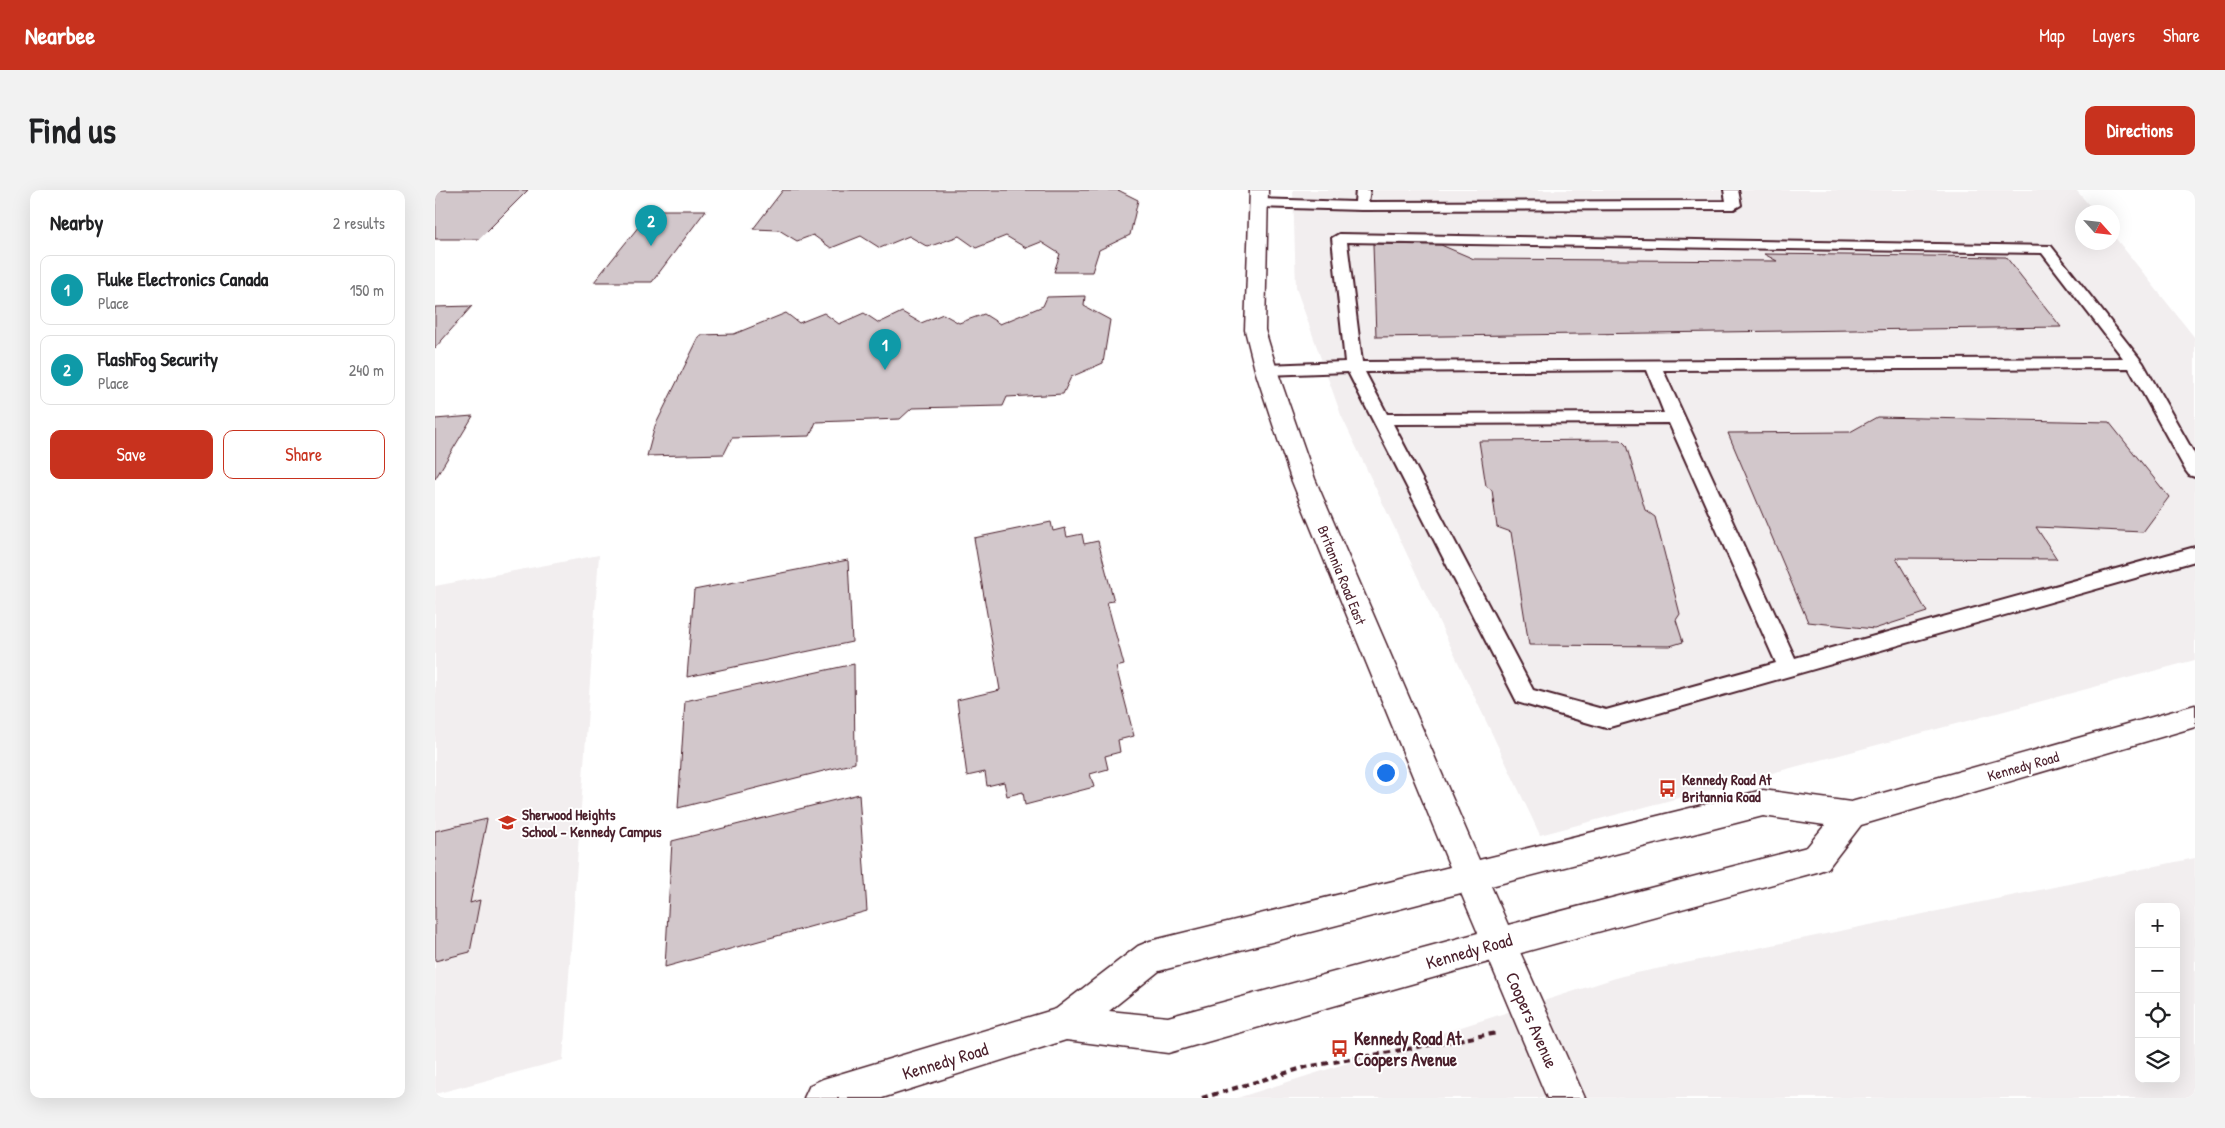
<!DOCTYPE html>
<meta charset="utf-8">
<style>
:root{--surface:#fff;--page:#f2f2f2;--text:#202124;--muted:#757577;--line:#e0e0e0;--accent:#c8321e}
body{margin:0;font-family:"Patrick Hand",sans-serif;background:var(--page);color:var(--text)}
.controls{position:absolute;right:15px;bottom:15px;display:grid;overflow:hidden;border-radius:10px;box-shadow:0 5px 20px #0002}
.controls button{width:45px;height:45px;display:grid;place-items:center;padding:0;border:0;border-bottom:1px solid var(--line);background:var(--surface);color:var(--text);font:25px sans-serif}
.compass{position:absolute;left:1640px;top:15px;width:45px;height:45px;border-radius:50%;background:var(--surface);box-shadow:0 5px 20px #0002;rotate:117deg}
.you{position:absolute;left:950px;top:582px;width:18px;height:18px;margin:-12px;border:4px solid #fff;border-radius:50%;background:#1a73e8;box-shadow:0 0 0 8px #1a73e833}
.badge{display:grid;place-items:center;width:32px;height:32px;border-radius:50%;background:var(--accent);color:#fff;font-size:16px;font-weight:700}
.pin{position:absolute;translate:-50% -41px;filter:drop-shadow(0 1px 2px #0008)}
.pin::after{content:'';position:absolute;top:26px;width:18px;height:15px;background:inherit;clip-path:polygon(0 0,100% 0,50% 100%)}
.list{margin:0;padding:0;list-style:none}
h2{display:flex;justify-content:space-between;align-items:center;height:65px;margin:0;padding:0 20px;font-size:21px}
h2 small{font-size:16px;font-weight:400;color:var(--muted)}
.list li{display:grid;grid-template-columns:32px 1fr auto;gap:15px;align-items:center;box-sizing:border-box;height:70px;margin:0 10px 10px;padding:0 10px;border:1px solid var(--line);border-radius:10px}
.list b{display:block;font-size:19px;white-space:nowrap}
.list p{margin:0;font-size:16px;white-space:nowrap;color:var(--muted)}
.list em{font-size:16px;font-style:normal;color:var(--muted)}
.actions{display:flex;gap:10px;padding:15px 20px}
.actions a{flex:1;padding:11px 0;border:1px solid var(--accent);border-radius:10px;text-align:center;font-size:18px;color:var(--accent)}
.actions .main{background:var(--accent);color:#fff}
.icon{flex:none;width:28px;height:28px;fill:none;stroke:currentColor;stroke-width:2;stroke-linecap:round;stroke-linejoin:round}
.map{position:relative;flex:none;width:1760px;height:908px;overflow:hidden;border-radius:10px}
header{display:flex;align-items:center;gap:30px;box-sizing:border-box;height:70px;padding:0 25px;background:var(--accent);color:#fff}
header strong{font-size:24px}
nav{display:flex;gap:28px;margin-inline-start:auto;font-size:18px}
.intro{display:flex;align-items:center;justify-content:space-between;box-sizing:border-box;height:120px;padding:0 30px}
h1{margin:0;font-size:35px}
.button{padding:12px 22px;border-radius:10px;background:var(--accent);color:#fff;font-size:18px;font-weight:700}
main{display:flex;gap:30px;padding:0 30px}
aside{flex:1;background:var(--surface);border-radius:10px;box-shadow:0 5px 20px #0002}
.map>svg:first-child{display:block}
.built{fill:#f2eeef;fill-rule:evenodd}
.building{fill:#d2c7cb;stroke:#4a1f2b}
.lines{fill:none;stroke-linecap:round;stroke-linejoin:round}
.service-casing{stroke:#4a1f2b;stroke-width:4}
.minor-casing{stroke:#4a1f2b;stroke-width:3}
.secondary-casing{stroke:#4a1f2b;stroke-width:3}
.path{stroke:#4a1f2b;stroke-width:4;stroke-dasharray:6 4.5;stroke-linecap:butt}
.service{fill:#fff;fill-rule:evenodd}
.minor{fill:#fff;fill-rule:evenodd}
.secondary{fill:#fff;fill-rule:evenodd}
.labels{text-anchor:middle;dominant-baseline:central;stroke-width:4;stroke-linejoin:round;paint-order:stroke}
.street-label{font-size:15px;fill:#4a1f2b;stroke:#fff}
.poi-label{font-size:15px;font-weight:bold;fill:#4a1f2b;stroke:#fff;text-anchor:start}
.near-street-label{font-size:18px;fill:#4a1f2b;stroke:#fff}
.near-poi-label{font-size:18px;font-weight:bold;fill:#4a1f2b;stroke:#fff;text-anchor:start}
</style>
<header>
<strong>Nearbee</strong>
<nav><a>Map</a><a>Layers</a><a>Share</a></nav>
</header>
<div class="intro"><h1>Find us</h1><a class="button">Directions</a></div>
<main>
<aside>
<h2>Nearby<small>2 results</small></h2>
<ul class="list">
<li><span class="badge" style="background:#0f9aa8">1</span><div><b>Fluke Electronics Canada</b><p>Place</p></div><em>150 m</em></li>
<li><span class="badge" style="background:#0f9aa8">2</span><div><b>FlashFog Security</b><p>Place</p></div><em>240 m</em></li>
</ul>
<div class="actions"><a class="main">Save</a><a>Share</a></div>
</aside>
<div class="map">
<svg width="1760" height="908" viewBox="0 0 1760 908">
<rect width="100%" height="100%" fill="#fff"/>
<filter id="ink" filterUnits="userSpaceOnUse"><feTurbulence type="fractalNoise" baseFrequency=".02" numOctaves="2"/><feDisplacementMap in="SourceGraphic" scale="10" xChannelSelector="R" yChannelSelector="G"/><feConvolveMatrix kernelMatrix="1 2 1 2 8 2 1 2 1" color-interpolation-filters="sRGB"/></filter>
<g filter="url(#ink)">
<!-- built -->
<path class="built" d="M858 0H1641L1660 22H1648V52H1678V45L1760 148V470L1105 645 906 225 861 98Z
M164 365 128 870 0 904V396Z
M1760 668V908H802L1187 786ZM1704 717H1741V889H1704Z"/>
<!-- building -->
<path class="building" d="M3 0H93L44 49H0V3Z
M348 0H683L703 10 695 45 664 60 657 82H619L625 64 606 52 591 58 571 46 541 58 524 46 493 57 474 46 445 58 426 46 396 58 378 45 362 51 344 40 318 39Z
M217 20H271L217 92H159Z
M938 54 1006 55 1039 69 1342 71 1329 64 1571 67 1626 137 941 147Z
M650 106 649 116 675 130 668 173 636 187 628 204 572 207 568 216 477 218 465 229 381 232 375 246 297 248 289 264 212 266 220 236 265 145 299 144 351 123 364 133 389 123 404 134 429 123 444 133 467 122 486 133 508 124 524 133 549 124 565 134 608 116 612 107Z
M37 116 0 158V117Z
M38 226 0 289V229Z
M1442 227 1674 232 1734 307 1708 342 1601 337 1622 369 1461 368 1492 422 1439 439 1373 432 1293 243 1415 242Z
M1186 250 1191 255 1210 320 1220 327 1245 424 1241 430 1248 452 1235 456 1094 455 1076 342 1062 337 1057 300 1051 296 1044 251Z
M616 332 618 341 630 338 632 347 647 344 649 354 663 351 679 411 672 412 689 475 681 477 699 546 683 550 685 562 670 566 673 579 655 584 659 597 590 615 588 602 572 606 569 592 552 596 550 582 532 586 522 510 565 500 539 348Z
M413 370 417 452 252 487 259 400Z
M419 474 420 573 243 618 250 511Z
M424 604 432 721 230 777 237 651Z
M52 629 35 713 45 710 35 762 0 771V641Z"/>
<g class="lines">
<defs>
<path id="service" d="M921 0H935L933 12 1291 11 1289 0H1303L1306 15 1299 19 926 20 823 17 816 13 823 9 920 12Z
M904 44 1616 56 1708 173 1760 265V287L1754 285 1751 281 1694 178 1228 180 1360 468 1760 357V371L1171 538 1082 512 913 182 831 185 825 184 823 180 825 176 831 175 910 172 897 48ZM912 52 1607 63 1688 168 927 172ZM1212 180 1229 223 952 224 930 182ZM1234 233 1341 473 1171 520 1098 500 958 234Z"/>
<path id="minor" d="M1064 737 1076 742 1150 908H1112L1047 753 1052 742Z"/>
<path id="secondary" d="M815 0H833L830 140 842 180 880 289 1044 670 1328 600 1416 612 1760 515V537L1426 635 1393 678 1382 682 1064 769 733 863 631 850 447 908H369L375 895 388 889 621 819 703 756 715 751 1015 677 856 289 820 180 810 140ZM1328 626 1390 635 1372 657 1073 735 1056 696ZM1026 703 1043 743 733 827 674 821 724 781Z"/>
</defs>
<!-- service casing -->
<use href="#service" class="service-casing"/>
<!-- minor casing -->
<use href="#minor" class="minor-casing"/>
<!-- secondary casing -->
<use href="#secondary" class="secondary-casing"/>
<!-- path -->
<path class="path" d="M767 908 871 877 1062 843"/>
<!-- service -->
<use href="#service" class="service"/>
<!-- minor -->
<use href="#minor" class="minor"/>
<!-- secondary -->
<use href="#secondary" class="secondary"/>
</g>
</g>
<!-- icons -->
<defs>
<symbol id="bus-bare" viewBox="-9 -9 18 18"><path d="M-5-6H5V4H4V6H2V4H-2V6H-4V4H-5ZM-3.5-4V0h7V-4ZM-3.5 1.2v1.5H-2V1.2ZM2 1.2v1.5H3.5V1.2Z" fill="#c8321e" stroke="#fff" stroke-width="2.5" paint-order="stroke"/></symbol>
<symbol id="school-bare" viewBox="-9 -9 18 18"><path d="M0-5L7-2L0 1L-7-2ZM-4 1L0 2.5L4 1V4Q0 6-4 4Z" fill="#c8321e" stroke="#fff" stroke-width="2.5" paint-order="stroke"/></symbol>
</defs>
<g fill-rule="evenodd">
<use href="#bus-bare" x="1220" y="586" width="25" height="25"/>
<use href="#school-bare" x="60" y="620" width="25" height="25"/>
<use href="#bus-bare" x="892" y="846" width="25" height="25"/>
</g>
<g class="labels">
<!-- street labels -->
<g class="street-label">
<text transform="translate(907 385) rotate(68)">Britannia Road East</text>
<text transform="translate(1588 576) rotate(-16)">Kennedy Road</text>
</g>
<!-- poi labels -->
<g class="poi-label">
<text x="1247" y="589">Kennedy Road At<tspan x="1247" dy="17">Britannia Road</tspan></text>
<text x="87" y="624">Sherwood Heights<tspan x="87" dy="17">School - Kennedy Campus</tspan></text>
</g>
<!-- near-street labels -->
<g class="near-street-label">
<text transform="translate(1034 761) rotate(-16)">Kennedy Road</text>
<text transform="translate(1097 830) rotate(66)">Coopers Avenue</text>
<text transform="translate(510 871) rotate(-17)">Kennedy Road</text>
</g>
<!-- near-poi labels -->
<g class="near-poi-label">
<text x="919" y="848">Kennedy Road At<tspan x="919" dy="21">Coopers Avenue</tspan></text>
</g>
</g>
</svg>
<div class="controls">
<button>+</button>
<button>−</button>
<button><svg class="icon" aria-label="locate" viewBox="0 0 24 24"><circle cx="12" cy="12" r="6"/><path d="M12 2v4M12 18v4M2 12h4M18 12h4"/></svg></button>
<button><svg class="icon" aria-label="layers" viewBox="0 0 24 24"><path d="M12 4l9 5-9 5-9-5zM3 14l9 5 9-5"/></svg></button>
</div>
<svg class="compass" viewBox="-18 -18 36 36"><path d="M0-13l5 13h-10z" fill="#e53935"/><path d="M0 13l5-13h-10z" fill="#757577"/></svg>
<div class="you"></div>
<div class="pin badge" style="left:450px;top:180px;background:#0f9aa8">1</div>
<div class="pin badge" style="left:216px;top:56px;background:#0f9aa8">2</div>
</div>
</main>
